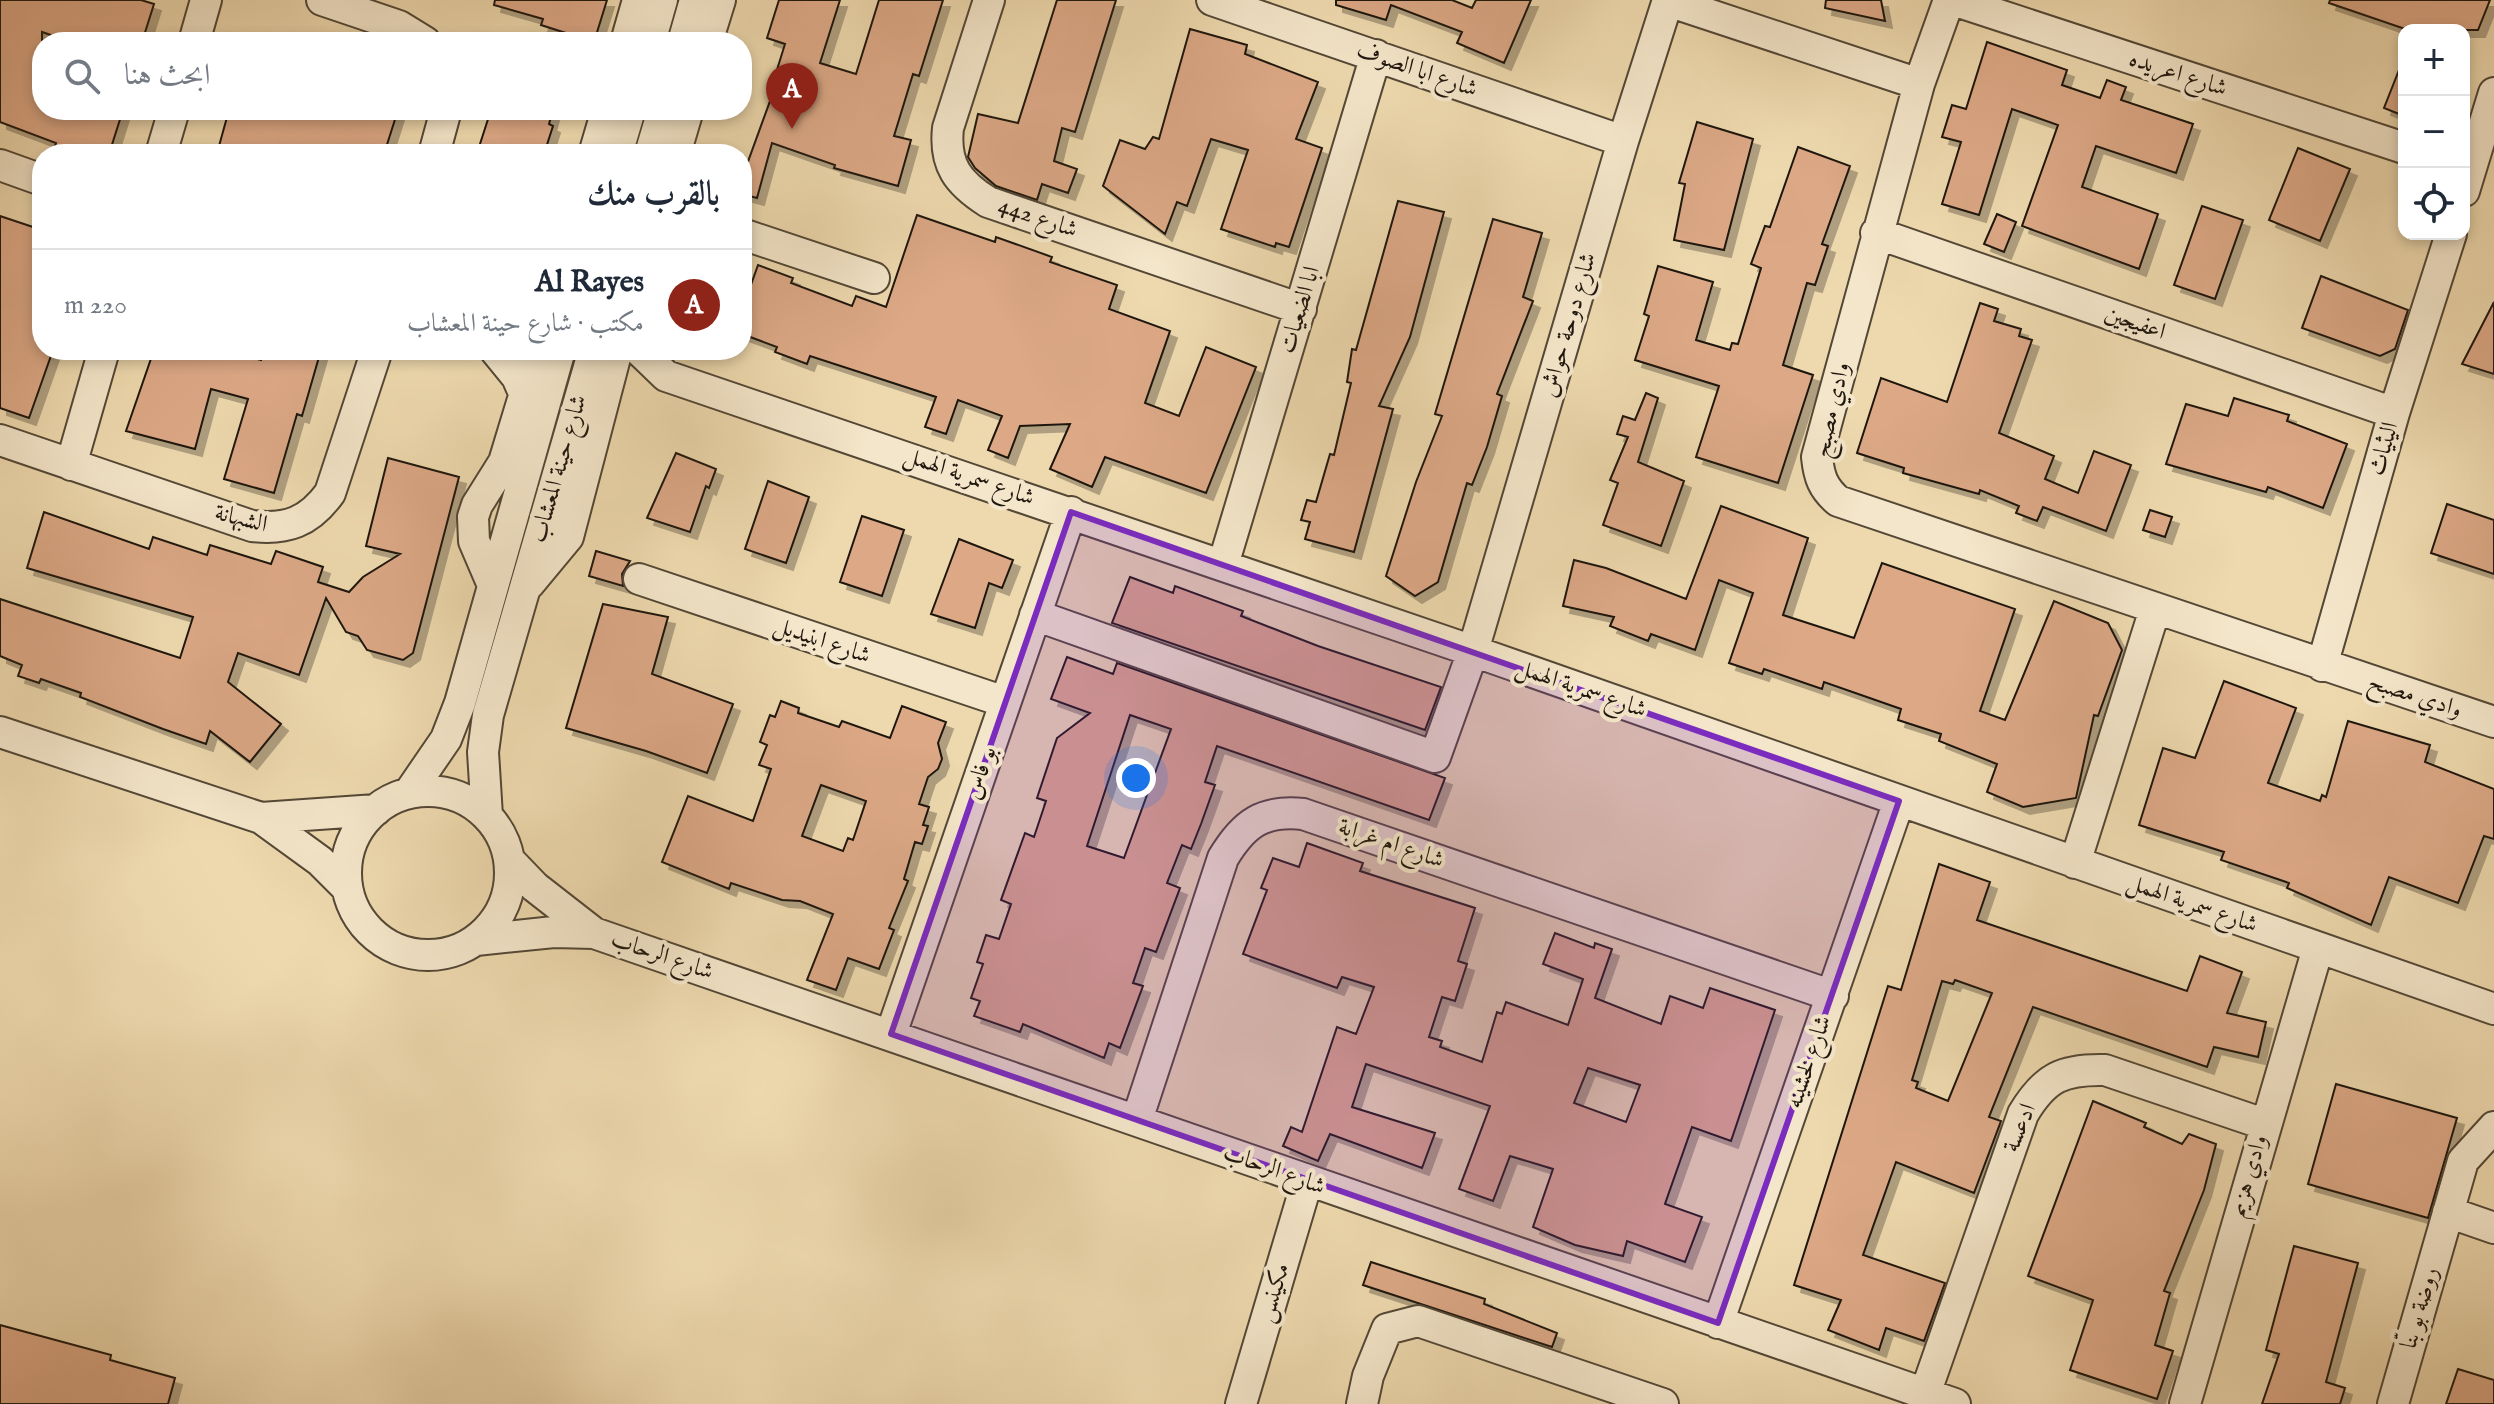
<!DOCTYPE html>
<html lang="ar">
<meta charset="utf-8">
<style>
:root{--surface:#fff;--page:#f6f6f7;--text:#1f2937;--muted:#747a83;--line:#e0e1e3;--accent:#8f2418}
body{margin:0;font-family:"IM FELL English",Amiri,serif;background:var(--page);color:var(--text);direction:rtl}
.controls{position:absolute;right:24px;top:24px;display:grid;overflow:hidden;border-radius:16px;box-shadow:0 4px 12px #0003}
.controls button{width:72px;height:72px;display:grid;place-items:center;padding:0;border:0;border-bottom:2px solid var(--line);background:var(--surface);color:var(--text);font:40px sans-serif}
.you{position:absolute;left:1136px;top:778px;width:28px;height:28px;margin:-20px;border:6px solid #fff;border-radius:50%;background:#1a73e8;box-shadow:0 0 0 12px #1a73e833}
.badge{display:grid;place-items:center;width:52px;height:52px;border-radius:50%;background:var(--accent);color:#fff;font-size:26px;font-weight:700}
.pin{position:absolute;translate:-50% -66px;filter:drop-shadow(0 2px 4px #0008)}
.pin::after{content:'';position:absolute;top:42px;width:28px;height:24px;background:inherit;clip-path:polygon(0 0,100% 0,50% 100%)}
.list{margin:0;padding:0;list-style:none}
h2{display:flex;justify-content:space-between;align-items:center;height:104px;margin:0;padding:0 32px;font-size:34px}
h2 small{font-size:26px;font-weight:400;color:var(--muted)}
.list li{display:grid;grid-template-columns:52px 1fr auto;gap:24px;align-items:center;box-sizing:border-box;height:112px;padding:0 32px;border-top:2px solid var(--line)}
.list b{display:block;font-size:30px;white-space:nowrap}
.list p{margin:0;font-size:26px;white-space:nowrap;color:var(--muted)}
.list em{font-size:26px;font-style:normal;color:var(--muted)}
.icon{flex:none;width:44px;height:44px;fill:none;stroke:currentColor;stroke-width:2;stroke-linecap:round;stroke-linejoin:round}
.map{position:relative;flex:none;width:2494px;height:1404px;overflow:hidden;direction:ltr}
.search{position:absolute;background:var(--surface);box-shadow:0 4px 12px #0003;left:32px;top:32px;width:720px;height:88px;display:flex;align-items:center;gap:20px;box-sizing:border-box;padding:0 28px;border-radius:32px;color:var(--muted);font-size:30px}
.panel{position:absolute;background:var(--surface);box-shadow:0 4px 12px #0003;left:32px;top:144px;width:720px;height:216px;border-radius:32px;direction:rtl}
.map>svg:first-child{display:block}
.building{fill:#dca886;stroke:#1f160e;stroke-width:2;fill-rule:evenodd;filter:url(#shadow)}
.lines{fill:none;stroke-linecap:round;stroke-linejoin:round}
.minor-casing{stroke:#534736;stroke-width:34}
.minor{stroke:#f4e6ca;stroke-width:30}
.marked{fill:#7b2cbf;fill-opacity:0.2;stroke:#7b2cbf;stroke-width:6;stroke-linejoin:round}
.labels{text-anchor:middle;dominant-baseline:central;stroke-width:8;stroke-linejoin:round;paint-order:stroke}
.street-label{font-size:24px;fill:#1f160e;stroke:#f4e6ca}
</style>
<div class="map">
<svg width="2494" height="1404" viewBox="0 0 2494 1404">
<defs>
<filter id="shadow"><feDropShadow dx="7" dy="7" stdDeviation="0" flood-color="#0004"/></filter>
</defs>
<rect width="100%" height="100%" fill="#eed9ae"/>
<filter id="stains"><feTurbulence type="fractalNoise" baseFrequency=".0025" numOctaves="4"/><feColorMatrix values="0 0 0 0 .2 0 0 0 0 .09 0 0 0 0 .02 0 0 0 .5 -.17"/></filter>
<radialGradient id="worn" r=".72"><stop offset=".6" stop-color="#630" stop-opacity="0"/><stop offset="1" stop-color="#630" stop-opacity=".3"/></radialGradient>
<!-- building -->
<path class="building" d="M0 0H141L154 4 142 42H71L42 32V110H123L109 154H52L56 143 0 122Z
M495 0H607L594 42 541 25 543 19 494 5Z
M779 0H840L820 63 856 74 879 0H943L919 76 913 74 894 136 911 140 898 186 834 168 835 165 772 143 757 198 742 194V166L746 167 774 90 771 89 785 44 767 38Z
M1057 0H1116L1075 132 1062 128 1054 161 1077 169 1068 193 1042 184 1037 200 996 186 975 168 968 157 978 114 1018 123Z
M1336 0H1452L1472 8 1476 0H1531L1504 63 1457 43 1462 32 1391 5 1386 20 1336 5Z
M1826 0H1881L1885 21 1825 8Z
M2330 0H2490L2478 30H2408L2329 3Z
M1190 29 1247 45 1245 54 1318 82 1296 139 1322 148 1289 247 1276 243 1275 247 1221 229 1248 150 1211 139 1187 206 1177 202 1165 234 1103 186 1120 140 1145 149 1153 137 1159 139Z
M1987 42 2067 70 2062 85 2100 98 2107 80 2126 87 2121 100 2193 124 2176 173 2096 146 2082 187 2158 214 2139 269 2022 226 2058 125 2012 109 1979 215 1942 204 1961 142 1942 137 1952 105 1966 109Z
M2403 60H2404V116L2384 108Z
M229 110H398L384 154H220L222 147 219 146Z
M491 110H553L549 124 553 126 544 154H500L479 147Z
M1697 122 1753 139 1724 250 1674 240 1685 184 1679 183Z
M1798 147 1850 166 1822 244 1828 246 1815 285 1807 283 1783 365 1813 375 1778 483 1696 457 1719 386 1635 360 1649 316 1644 314 1658 266 1713 282 1696 340 1730 350 1732 343 1738 344 1761 268 1751 264 1765 226 1770 227Z
M2298 148 2350 169 2320 241 2269 220Z
M1398 201 1444 212 1410 337 1379 406 1393 409 1354 552 1305 539 1310 522 1301 520 1307 500 1316 502 1330 454 1334 455 1351 383 1347 382 1352 349 1356 350Z
M2202 206 2243 220 2215 299 2174 285Z
M1997 214 2016 222 2004 252 1984 244Z
M917 215 995 242 996 237 1052 257 1050 262 1117 285 1109 309 1170 331 1145 403 1179 416 1206 347 1256 367 1206 493 1105 457 1092 487 1050 469 1070 424 1020 426 1008 458 988 450 1002 416 958 400 946 434 925 427 936 397 810 356 807 364 775 352 777 347 742 334V310L758 265 793 278 791 283 852 306 856 296 886 307Z
M0 216 42 230V350H53L29 418 0 408Z
M1493 219 1542 233 1523 297 1533 301 1497 394 1502 396 1487 447 1472 485 1467 483 1438 582 1415 596 1386 576 1416 482 1442 416 1435 414Z
M2321 276 2408 310 2395 349 2380 356 2302 328Z
M2494 302V374L2462 364Z
M1980 303 1998 309 1994 321 2021 329 2019 336 2032 340 1999 433 2054 456 2045 479 2078 493 2094 451 2131 465 2106 531 2043 507 2037 521 2016 513 2019 506 1980 490 1979 494 1903 473 1904 468 1857 453 1881 378 1947 402Z
M154 350H225L261 360 264 350H321L302 416 297 414 274 493 224 479 248 399 211 389 195 449 126 431Z
M1646 393 1658 398 1638 462 1684 481 1661 546 1603 525 1618 483 1610 480 1628 437 1617 434 1623 416 1635 420Z
M2234 398 2289 415 2287 421 2347 444 2323 508 2268 487 2266 492 2166 464 2186 404 2228 416Z
M676 453 716 469 709 488 706 486 690 532 647 518Z
M388 458 459 477 413 653 403 660 367 650 358 636 346 632 326 598 299 675 238 653 228 682 281 724 250 762 210 731 206 744 163 729 80 697 81 693 41 679 39 683 18 676 22 665 0 656V599L180 658 193 617 27 568 44 512 149 549 153 537 207 555 210 545 271 564 276 551 323 567 318 582 349 592 363 577 400 554 366 546Z
M768 481 809 497 786 563 745 549Z
M2447 504 2494 520V574L2431 553Z
M1721 506 1808 538 1783 615 1854 638 1882 563 2015 609 1980 711 2005 720 2054 601 2108 623 2122 650 2098 716 2094 715 2076 798 2023 807 1987 792 1997 764 1939 741 1941 734 1898 720 1901 709 1824 682 1822 689 1764 669 1762 674 1729 663 1753 593 1719 580 1695 650 1651 634 1648 641 1610 626 1614 617 1563 606 1574 560 1606 568 1686 599Z
M2150 510 2172 517 2165 537 2143 530Z
M862 516 904 530 882 596 840 582Z
M959 539 1013 560 1002 588 989 583 975 628 931 614Z
M596 551 630 561 622 574 623 586 589 576Z
M1130 577 1173 593 1175 586 1243 611 1241 616 1318 646 1441 687 1425 730 1112 623Z
M603 604 668 617 652 674 733 704 707 773 646 751 566 728Z
M1067 657 1113 674 1117 663 1445 778 1429 820 1217 746 1205 782 1215 785 1201 824 1191 849 1182 845 1167 883 1180 888 1156 952 1145 948 1133 983 1143 986 1120 1048 1109 1043 1104 1058 1023 1024 1020 1032 974 1016 980 1001 971 998 983 964 977 962 986 935 999 939 1011 904 1001 900 1025 833 1034 837 1046 801 1037 798 1057 738 1090 713 1051 699ZM1130 715 1171 729 1124 858 1087 846Z
M2224 681 2296 708 2268 783 2320 801 2322 795 2326 797 2348 721 2430 745 2425 762 2494 789V839L2484 836 2458 903 2389 877 2371 925 2287 888 2289 883 2221 860 2224 852 2139 825 2163 748 2195 758Z
M781 701 799 708 798 713 839 727 842 721 890 738 902 706 946 722 938 743 942 759 938 769 928 777 919 804 929 807 923 825 928 826 922 844 915 842 904 879 908 881 889 928 894 930 879 969 848 958 836 990 807 980 833 914 800 901 782 900 731 883 729 889 662 862 688 796 753 821 771 769 759 765 767 745 760 742 770 715 775 717ZM821 785 866 801 853 840 848 838 843 851 802 836Z
M1307 843 1363 863 1360 871 1475 908 1458 961 1467 964 1455 1001 1442 997 1429 1037 1442 1041 1440 1047 1482 1062 1497 1012 1502 1014 1506 1002 1568 1025 1583 979 1543 964 1555 933 1594 948 1595 943 1612 949 1595 998 1661 1024 1670 996 1703 1008 1710 988 1775 1010 1731 1141 1692 1127 1665 1204 1702 1217 1685 1262 1627 1241 1623 1256 1575 1245 1533 1227 1553 1169 1510 1156 1493 1201 1459 1189 1490 1106 1366 1064 1352 1107 1435 1133 1422 1168 1330 1134 1318 1161 1283 1146 1291 1127 1302 1132 1337 1027 1356 1034 1374 987 1342 977 1337 988 1243 954 1267 890 1261 888 1273 858 1299 867ZM1588 1068 1640 1085 1626 1122 1574 1103Z
M1939 864 1990 882 1977 920 2187 991 2200 956 2242 972 2227 1013 2266 1022 2258 1057 2214 1047 2207 1067 2033 1007 1989 1117 2001 1121 1974 1193 1896 1162 1863 1255 1945 1283 1924 1341 1886 1328 1879 1350 1828 1330 1841 1300 1794 1285 1888 986 1901 990ZM1955 980 1992 993 1948 1101 1916 1088 1918 1082 1912 1080 1942 981 1953 984Z
M2336 1084 2457 1118 2428 1218 2308 1184Z
M2093 1101 2146 1123 2144 1127 2182 1144 2189 1134 2216 1144 2204 1190 2164 1291 2170 1293 2155 1345 2173 1351 2157 1399 2070 1370 2093 1300 2028 1276Z
M2294 1246 2358 1263 2326 1382 2345 1388 2340 1404H2262L2279 1354 2266 1350Z
M1371 1262 1485 1299 1484 1304 1557 1333 1552 1347 1363 1285Z
M0 1325 111 1355 110 1360 175 1378 168 1404H0Z
M2458 1369 2494 1380V1404H2446Z"/>
<g class="lines">
<defs>
<path id="minor" d="M322 0 399 26 425 42
M989 0 948 128C944 165 958 183 988 202L1301 309
M1212 0 1623 141
M1949 0 1919 84 1817 457C1819 477 1823 488 1838 501L2494 722
M1953 0 2404 148
M1668 1 1919 84
M194 42 206 0
M626 42 638 0
M650 42 662 0
M683 42 695 0
M707 42 720 0
M161 154 174 110
M434 154 446 110
M594 154 607 110
M617 154 630 110
M650 154 663 110
M675 154 688 110
M0 165 42 180
M2464 191 2494 93
M1876 233 2394 413
M742 234 874 278
M495 350 517 377 524 393
M639 350 666 376 1473 651 2494 1009
M0 440 252 526C287 530 309 522 330 493L377 350
M71 465 104 350
M1223 565 1376 55
M639 579 1005 702
M492 583 474 541 473 517 477 505 504 462 538 350
M529 584 568 537 617 350
M1035 615 1435 757 1473 651 1623 141 1668 0
M2322 666 2394 413 2451 234
M0 732 261 818 320 861 346 887
M346 873a82 82 0 1 1 164 0a82 82 0 1 1-164 0Z
M409 793 446 739 460 703 560 350
M487 816 483 752 488 715 594 350
M261 818 376 810
M509 860 535 887 594 933 1955 1404
M2075 863 2155 609
M476 940 554 932 594 933
M891 1034 1071 512
M1137 1120 1223 858C1244 823 1263 810 1303 814L1833 996
M2448 1212 2494 1228
M1718 1323 1899 801
M1925 1394 2023 1114C2045 1077 2063 1069 2105 1070L2264 1124
M1241 1404 1307 1182
M1362 1404 1368 1376 1387 1329 1418 1321 1663 1404
M2185 1404 2318 948
M2393 1404 2463 1161 2494 1127"/>
</defs>
<!-- minor casing -->
<use href="#minor" class="minor-casing"/>
<!-- minor -->
<use href="#minor" class="minor"/>
</g>
<!-- marked area -->
<path class="marked" d="M1071 512 1899 801 1718 1323 891 1034Z"/>
<g class="labels">
<!-- street labels -->
<g class="street-label">
<text transform="translate(1417 70) rotate(19)">شارع ابا الصوف</text>
<text transform="translate(2178 74) rotate(18)">شارع اعريده</text>
<text transform="translate(1038 218) rotate(19)">شارع 442</text>
<text transform="translate(1300 310) rotate(-73)">ابا الضعيات</text>
<text transform="translate(2135 323) rotate(19)">اعفيجين</text>
<text transform="translate(1569 325) rotate(-74)">شارع دوحة حواش</text>
<text transform="translate(1832 410) rotate(-77)">وادي مصبح</text>
<text transform="translate(2384 449) rotate(-74)">اليثياث</text>
<text transform="translate(559 469) rotate(-74)">شارع حينة المعشاب</text>
<text transform="translate(969 477) rotate(19)">شارع سمرية الهمل</text>
<text transform="translate(241 519) rotate(14)">الشبهانة</text>
<text transform="translate(822 641) rotate(19)">شارع ابنيديل</text>
<text transform="translate(1581 689) rotate(19)">شارع سمرية الهمل</text>
<text transform="translate(2415 696) rotate(18)">وادي مصبح</text>
<text transform="translate(981 773) rotate(-71)">بو فاس</text>
<text transform="translate(1391 844) rotate(19)">شارع ام غرابة</text>
<text transform="translate(2192 904) rotate(19)">شارع سمرية الهمل</text>
<text transform="translate(662 956) rotate(19)">شارع الرحاب</text>
<text transform="translate(1809 1062) rotate(-71)">شارع لخشينه</text>
<text transform="translate(2020 1128) rotate(-67)">ادعسة</text>
<text transform="translate(1274 1170) rotate(20)">شارع الرحاب</text>
<text transform="translate(2249 1176) rotate(-74)">وادي هزيم</text>
<text transform="translate(1274 1293) rotate(-73)">مكينس</text>
<text transform="translate(2420 1308) rotate(-74)">روضة بو بنّا</text>
</g>
</g>
<rect width="100%" height="100%" filter="url(#stains)"/>
<rect width="100%" height="100%" fill="url(#worn)"/>
</svg>
<div class="controls">
<button>+</button>
<button>−</button>
<button><svg class="icon" aria-label="locate" viewBox="0 0 24 24"><circle cx="12" cy="12" r="6"/><path d="M12 2v4M12 18v4M2 12h4M18 12h4"/></svg></button>
</div>
<div class="you"></div>
<div class="pin badge" style="left:792px;top:129px">A</div>
<div class="search"><svg class="icon" aria-label="search" viewBox="0 0 24 24"><circle cx="10" cy="10" r="6"/><path d="M15 15l6 6"/></svg>ابحث هنا</div>
<section class="panel">
<h2>بالقرب منك<small></small></h2>
<ul class="list">
<li><span class="badge">A</span><div><b>Al Rayes</b><p>مكتب · شارع حينة المعشاب</p></div><em>220 m</em></li>
</ul>
</section>
</div>
